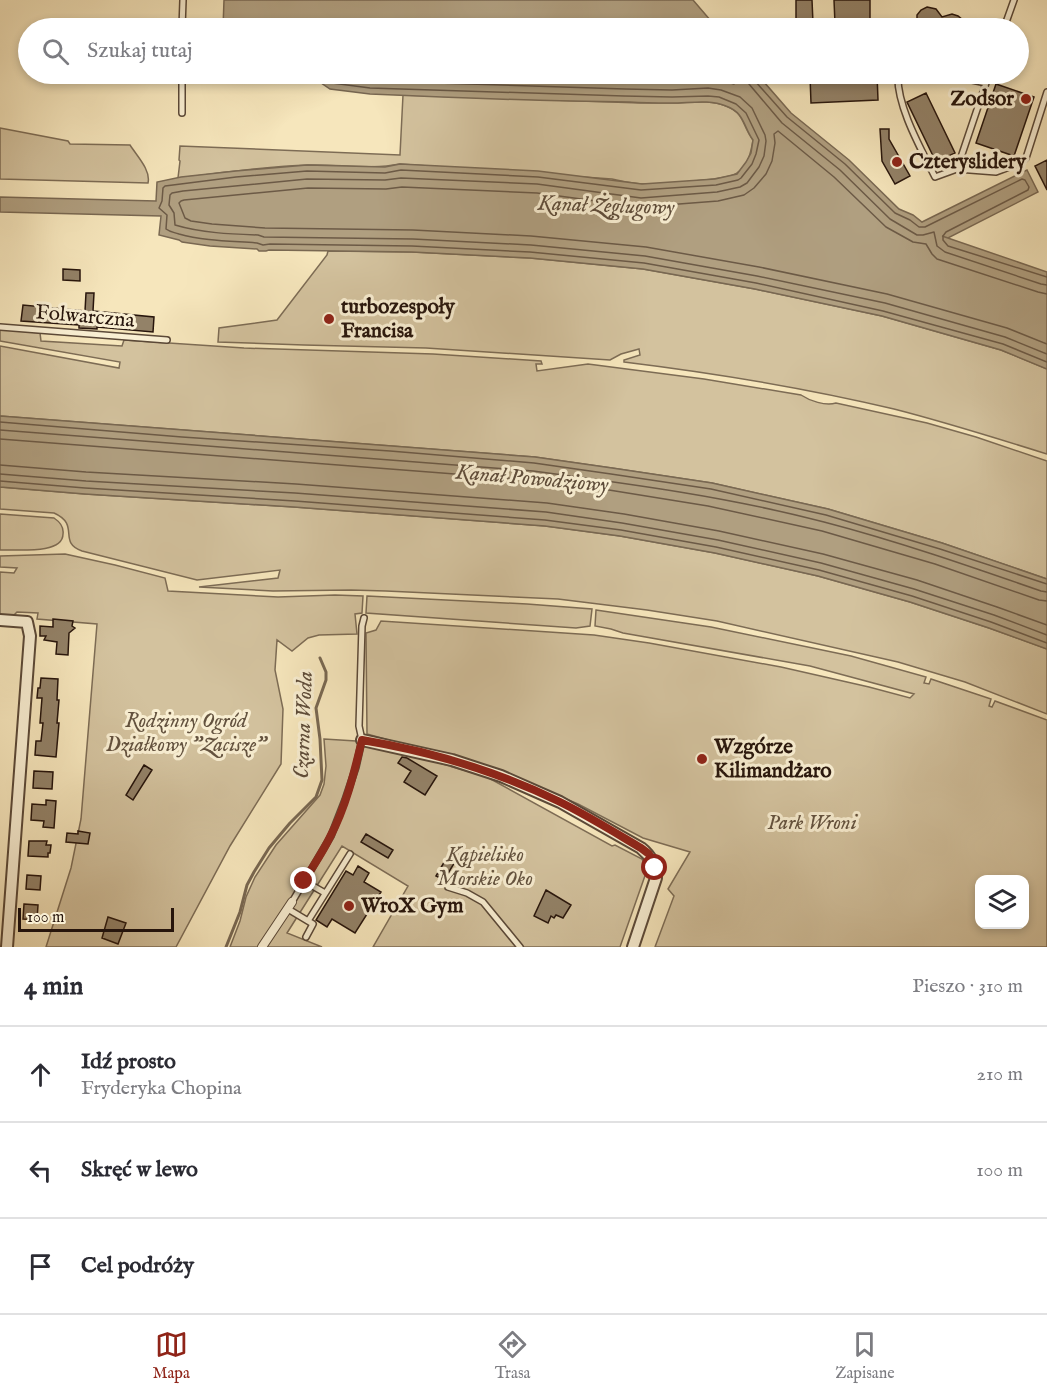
<!DOCTYPE html>
<html lang="pl">
<meta charset="utf-8">
<style>
:root{--surface:#fff;--page:#f7f7f7;--text:#2b2b33;--muted:#7c7c81;--line:#e1e1e2;--accent:#8f2418}
body{margin:0;font-family:"IM FELL English",serif;background:var(--page);color:var(--text)}
.controls{position:absolute;right:18px;bottom:18px;display:grid;overflow:hidden;border-radius:12px;box-shadow:0 3px 9px #0003}
.controls button{width:54px;height:54px;display:grid;place-items:center;padding:0;border:0;border-bottom:2px solid var(--line);background:var(--surface);color:var(--text);font:30px sans-serif}
.scale{position:absolute;left:18px;bottom:15px;width:156px;box-sizing:border-box;padding-left:6px;border:3px solid #27150c;border-top:0;font-size:16px;line-height:21px;white-space:nowrap;color:#27150c;-webkit-text-stroke:4px #f9efd3;paint-order:stroke}
.stop{position:absolute;width:18px;height:18px;margin:-14px;border:4px solid #8f2418;border-radius:50%;background:#fff}
.stop.end{background:#8f2418;border-color:#fff;box-shadow:0 2px 6px #0008}
.list{margin:0;padding:0;list-style:none}
h2{display:flex;justify-content:space-between;align-items:center;height:78px;margin:0;padding:0 24px;font-size:26px}
h2 small{font-size:20px;font-weight:400;color:var(--muted)}
.list li{display:grid;grid-template-columns:39px 1fr auto;gap:18px;align-items:center;box-sizing:border-box;height:96px;padding:0 24px;border-top:2px solid var(--line)}
.list b{display:block;font-size:22px;white-space:nowrap}
.list p{margin:0;font-size:20px;white-space:nowrap;color:var(--muted)}
.list em{font-size:20px;font-style:normal;color:var(--muted)}
.icon{flex:none;width:33px;height:33px;fill:none;stroke:currentColor;stroke-width:2;stroke-linecap:round;stroke-linejoin:round}
.map{position:relative;flex:none;width:1047px;height:947px;overflow:hidden}
.search{position:absolute;background:var(--surface);box-shadow:0 3px 9px #0003;left:18px;right:18px;top:18px;height:66px;display:flex;align-items:center;gap:15px;box-sizing:border-box;padding:0 21px;border-radius:33px;color:var(--muted);font-size:22px}
.sheet{height:366px;background:var(--surface)}
nav{display:flex;justify-content:space-around;align-items:center;box-sizing:border-box;height:84px;border-top:2px solid var(--line);background:var(--surface);font-size:16px;color:var(--muted)}
nav a{display:grid;justify-items:center;gap:3px}
nav .on{color:var(--accent)}
.map>svg:first-child{display:block}
.green{fill:#d3c29e;stroke:#7d6c55;stroke-width:1.5;fill-rule:evenodd}
.water{fill:#b09f80;stroke:#796852;stroke-width:1.5}
.lines{fill:none;stroke-linecap:round;stroke-linejoin:round}
.shore{stroke:#6c5a46;stroke-width:1.5}
.stream{stroke:#796852;stroke-width:3}
.building{fill:#938268;stroke:#27150c;stroke-width:1.5}
.service-casing{stroke:#5b4938;stroke-width:8}
.pedestrian-casing{stroke:#5b4938;stroke-width:10}
.minor-casing{stroke:#5b4938;stroke-width:14}
.service{stroke:#f9efd3;stroke-width:5}
.pedestrian{stroke:#f9efd3;stroke-width:8}
.minor{stroke:#f9efd3;stroke-width:10}
.route{stroke:#8f2418;stroke-width:8}
.poi-dot{fill:#8f2418;stroke:#f9efd3;stroke-width:2}
.labels{text-anchor:middle;dominant-baseline:central;stroke-width:6;stroke-linejoin:round;paint-order:stroke}
.poi-label{font-size:21px;font-weight:bold;fill:#27150c;stroke:#f9efd3;text-anchor:start}
.street-label{font-size:21px;fill:#27150c;stroke:#f9efd3}
.park-label{font-size:21px;font-style:italic;fill:#63523f;stroke:#f9efd3}
.water-label{font-size:22px;font-style:italic;fill:#5e4c3a;stroke:#f9efd3}
</style>
<div class="map">
<svg width="1047" height="947" viewBox="0 0 1047 947">
<rect width="100%" height="100%" fill="#f6e6bc"/>
<filter id="stains"><feTurbulence type="fractalNoise" baseFrequency=".00333" numOctaves="4"/><feColorMatrix values="0 0 0 0 .2 0 0 0 0 .09 0 0 0 0 .02 0 0 0 .5 -.17"/></filter>
<radialGradient id="worn" r=".72"><stop offset=".6" stop-color="#630" stop-opacity="0"/><stop offset="1" stop-color="#630" stop-opacity=".3"/></radialGradient>
<!-- green -->
<path class="green" d="M403 95C482 98 561 101 640 103 650 103 661 103 672 103 690 103 709 99 726 106 745 113 742 126 753 140 751 152 748 166 737 173 727 180 659 184 644 184 634 184 622 181 612 179L400 164C370 170 339 164 308 165 265 166 221 173 178 178L180 161 179 160 180 146 400 155Z
M0 128 68 141 70 144 130 145C137 156 151 170 148 183L0 179Z
M328 251 412 252 530 258 643 269 755 289 882 316 1001 350 1047 369V454C996 438 945 422 894 409 805 388 714 373 624 362V360L640 355 639 349 621 354 610 360 426 348 304 345 218 342 219 328 277 320 327 255Z
M0 329 40 333 41 341 122 346 124 340 244 348 433 354 541 361 542 364H536L537 371 588 364 704 379 801 395C810 401 825 406 836 403L927 423 976 437 1047 461V579L942 543 828 509 712 483 612 468 535 457 0 416V346L119 368 120 362 0 341Z
M0 487 85 494 294 507 545 526 620 536 715 553 818 576 910 602 989 628 1047 649V714L965 682 898 662 717 621 647 610 558 599 386 591 351 590 273 591 199 587 278 578 280 570 197 580 82 551C57 542 81 525 54 513L0 509Z
M0 514 54 518C60 522 64 527 63 534 63 555 15 549 0 550Z
M65 554 115 565 165 578 168 591 278 597 335 595 363 596 362 613 355 614 357 634 319 635 308 638 292 651 277 640 275 670 283 709 281 764 230 846 176 947H46L71 868 81 819 97 624 37 619 38 613 17 612 13 616 0 615V572L14 573 17 568 0 567V556Z
M367 596 527 604 592 609 590 626 576 628 366 613Z
M596 610 711 627 851 656 926 677 924 683 929 684 931 679 991 699 989 706 992 707 995 701 1047 720V947H655L674 896 668 889 690 852 643 838 578 804 497 770 367 734 366 633 376 630 381 621 594 635 649 643 781 667 869 687 910 698 914 694 810 666 623 633 611 629 595 626ZM980 880H1024V924H980Z
M324 739 356 741 385 747 487 777 612 846 615 845 642 859 647 870 620 947H373L408 886 342 846 287 933 322 947H230L240 921 246 897 255 877 276 845 320 795 324 784 326 766Z"/>
<!-- water -->
<path class="water" d="M224 0H693L717 28H223Z
M208 74H757L791 113 849 160 899 209 913 215 922 222 1027 170 1038 192 948 238 942 236 1047 272V369L1001 350 882 316 755 289 643 269 530 258 412 252 269 250 266 251H259L257 249 210 246 182 242 179 240 159 235 161 216 0 212V197L156 201 157 182 181 177 236 171 307 165 385 167 400 164 538 171 642 184 715 179 737 174 746 162 751 153 753 140C743 126 745 113 726 106 709 99 690 103 672 103 658 103 644 103 630 102 544 101 456 98 370 94L330 89 321 83 210 80V76L208 75Z
M0 416 535 457 612 468 712 483 828 509 942 543 1047 579V649L989 628 910 602 818 576 715 553 620 536 545 526 294 507 85 494 0 487Z"/>
<g class="lines">
<!-- shore -->
<path class="shore" d="M216 74 321 77 332 83 370 88 624 96 672 97 708 96 719 97 736 104 746 113 759 140 756 154 752 164 741 178 738 180 716 185 641 190 538 177 401 170 385 173 307 171 236 177 165 186 163 188 162 201 159 208 167 215 166 229C170 232 173 232 179 234 204 241 231 241 257 243L263 245 270 244 412 246 530 252 644 263 756 283 883 311 1003 344 1047 362
M330 74 335 76 371 80 403 82 625 89 672 90 708 88 721 90 740 97 752 108 765 135 766 141 764 156 759 167 747 183 740 187 717 192 641 198 537 184 401 178 385 180 307 179 183 191 172 193 170 195 169 205 174 213 175 225C202 233 230 234 258 235L264 237 413 239 531 245 645 256 757 276 885 303 1005 337 1047 354
M426 74 625 80 672 81 708 79 723 81 734 84 737 82 736 74
M745 74 746 79 749 84 782 123 840 170 890 219 917 235H923L934 232 937 246 945 252 1041 284 1047 285
M753 74 754 80 787 117 845 164 895 213 910 220 919 227H925L1022 179 1025 180 1029 187 1028 190 946 232 943 236V240L948 246 1047 277
M1047 294 1038 292 937 259 932 254 926 244 913 242 886 227 834 177 778 131 774 134 775 143 772 161 766 174 754 188 744 195 718 201 640 207 537 193 402 187 386 189 308 188 184 200 181 201 179 203 185 218 191 221 212 224 265 228 413 230 531 236 646 247 759 267 887 294 1007 328 1047 344
M0 422 182 437 390 451 534 463 611 474 711 489 826 515 940 549 1047 584
M0 430 533 471C631 484 729 497 824 522 897 541 969 566 1041 591L1047 592
M0 439 532 480 609 490 708 506 822 531 935 564 1039 600 1047 601
M0 465 86 472 296 484 547 503 624 514 719 531 823 554 917 580 997 607 1047 625
M0 474 86 481 295 493 546 512 622 523 718 540 821 563 914 589 994 615 1047 635
M0 481 85 488 295 501 545 520 621 530 716 547 819 570 912 596 991 622 1047 643"/>
<!-- stream -->
<path class="stream" d="M226 947 240 912 247 885 254 872 269 848 290 823 316 797 322 780 320 739 316 708 326 680V672L320 658"/>
</g>
<!-- building -->
<path class="building" d="M796 0H812L813 23 796 24Z
M834 0H870V23L835 24Z
M927 7 936 9 942 17 952 14 958 16 963 20 967 28H922L917 22V15L921 10Z
M877 74 878 100 811 103 810 76Z
M996 84 1034 97 1014 156 976 143Z
M926 93 955 153 936 162 907 102Z
M880 129H889V139L910 176 895 184 882 161Z
M1047 160V190L1035 166Z
M63 269 80 270V281L63 280Z
M86 293H94L93 311 154 317 153 332 97 327V329L79 328V325L21 321 23 305 85 311Z
M53 619 73 621 72 626 75 628 69 633 68 655 56 654 57 642 44 640 46 636H40V626L53 627Z
M41 678 58 679 57 700H59L57 723H59L56 757 35 755 36 741H41L43 723H40L42 698H37L38 688H40Z
M402 757 407 758 437 776 425 795 404 782 411 771 398 763Z
M144 765 152 770 133 800 126 795Z
M34 771 53 772 52 789 33 788Z
M46 800 56 801 54 828 43 827 44 821 31 820 32 804 46 805Z
M78 831 90 833 88 844 66 842 67 833 78 834Z
M366 834 393 850 388 858 361 842Z
M29 841H47L46 845H51L50 853H48V857L28 856Z
M453 847 461 852 444 880 436 876Z
M358 866 369 873 364 882 381 892 355 933 332 919 327 927 316 920 346 871 353 875Z
M27 875 41 876 40 890 26 889Z
M546 890 571 905 563 918 556 915 554 918 551 916 548 923 534 916Z
M24 904 38 905 37 920 23 919Z
M108 917 126 923 118 944 102 938Z"/>
<g class="lines">
<defs>
<path id="service" d="M182 28 183 0
M1004 28 1014 0
M898 74C896 105 921 149 935 177L957 169 996 172 1020 163 1026 158 1047 92
M944 74 986 83 989 74
M182 113V74
M957 169 986 83
M0 327 167 340
M304 881 325 893
M448 887 467 893 483 902 520 947
M292 902 331 836 345 800 356 767 362 740 359 726 362 626 364 618
M288 909 313 924 306 937
M308 921 350 854"/>
<path id="pedestrian" d="M262 947 292 902"/>
<path id="minor" d="M0 620 27 622 30 636 7 947
M362 740 452 760 501 776 560 802 641 848C651 856 656 865 656 878L633 947"/>
</defs>
<!-- service casing -->
<use href="#service" class="service-casing"/>
<!-- pedestrian casing -->
<use href="#pedestrian" class="pedestrian-casing"/>
<!-- minor casing -->
<use href="#minor" class="minor-casing"/>
<!-- service -->
<use href="#service" class="service"/>
<!-- pedestrian -->
<use href="#pedestrian" class="pedestrian"/>
<!-- minor -->
<use href="#minor" class="minor"/>
</g>
<g class="lines">
<!-- route -->
<path class="route" d="M304 881C313 866 323 852 330 837 346 807 354 773 362 740 429 751 496 771 558 801 585 814 614 832 641 848L649 854 655 868"/>
</g>
<!-- markers -->
<g class="poi-dot">
<circle cx="1026" cy="99" r="6"/>
<circle cx="897" cy="162" r="6"/>
<circle cx="329" cy="319" r="6"/>
<circle cx="702" cy="759" r="6"/>
<circle cx="349" cy="906" r="6"/>
</g>
<g class="labels">
<!-- poi labels -->
<g class="poi-label">
<text x="1014" y="99" text-anchor="end">Zodsor</text>
<text x="909" y="162">Czteryslidery</text>
<text x="341" y="307">turbozespoły<tspan x="341" dy="24">Francisa</tspan></text>
<text x="714" y="747">Wzgórze<tspan x="714" dy="24">Kilimandżaro</tspan></text>
<text x="361" y="906">WroX Gym</text>
</g>
<!-- street labels -->
<g class="street-label">
<text transform="translate(85 317) rotate(5)">Folwarczna</text>
</g>
<!-- park labels -->
<g class="park-label">
<text x="186" y="721">Rodzinny Ogród<tspan x="186" dy="24">Działkowy "Zacisze"</tspan></text>
<text x="812" y="823">Park Wroni</text>
<text x="485" y="855">Kąpielisko<tspan x="485" dy="24">Morskie Oko</tspan></text>
</g>
<!-- water labels -->
<g class="water-label">
<text transform="translate(606 206) rotate(2)">Kanał Żeglugowy</text>
<text transform="translate(532 479) rotate(5)">Kanał Powodziowy</text>
<text transform="translate(304 725) rotate(-88)">Czarna Woda</text>
</g>
</g>
<rect width="100%" height="100%" filter="url(#stains)"/>
<rect width="100%" height="100%" fill="url(#worn)"/>
</svg>
<div class="controls">
<button><svg class="icon" aria-label="layers" viewBox="0 0 24 24"><path d="M12 4l9 5-9 5-9-5zM3 14l9 5 9-5"/></svg></button>
</div>
<div class="scale">100 m</div>
<div class="stop" style="left:655px;top:868px"></div>
<div class="stop end" style="left:304px;top:881px"></div>
<div class="search"><svg class="icon" aria-label="search" viewBox="0 0 24 24"><circle cx="10" cy="10" r="6"/><path d="M15 15l6 6"/></svg>Szukaj tutaj</div>
</div>
<section class="sheet">
<h2>4 min<small>Pieszo · 310 m</small></h2>
<ul class="list">
<li><svg class="icon" aria-label="ahead" viewBox="0 0 24 24"><path d="M12 20V5M6 11l6-6 6 6"/></svg><div><b>Idź prosto</b><p>Fryderyka Chopina</p></div><em>210 m</em></li>
<li><svg class="icon" aria-label="left" viewBox="0 0 24 24"><path d="M17 20v-9H6M10 6l-5 5 5 5"/></svg><div><b>Skręć w lewo</b></div><em>100 m</em></li>
<li><svg class="icon" aria-label="arrive" viewBox="0 0 24 24"><path d="M6 21V4h12l-3 4 3 4H6"/></svg><div><b>Cel podróży</b></div></li>
</ul>
</section>
<nav>
<a class="on"><svg class="icon" aria-label="map" viewBox="0 0 24 24"><path d="M3 6l6-2 6 2 6-2v14l-6 2-6-2-6 2zM9 4v14M15 6v14"/></svg>Mapa</a>
<a><svg class="icon" aria-label="directions" viewBox="0 0 24 24"><path d="M12 3l9 9-9 9-9-9zM9 14v-3h6M13 9l2 2-2 2"/></svg>Trasa</a>
<a><svg class="icon" aria-label="saved" viewBox="0 0 24 24"><path d="M7 4h10v16l-5-4-5 4z"/></svg>Zapisane</a>
</nav>
